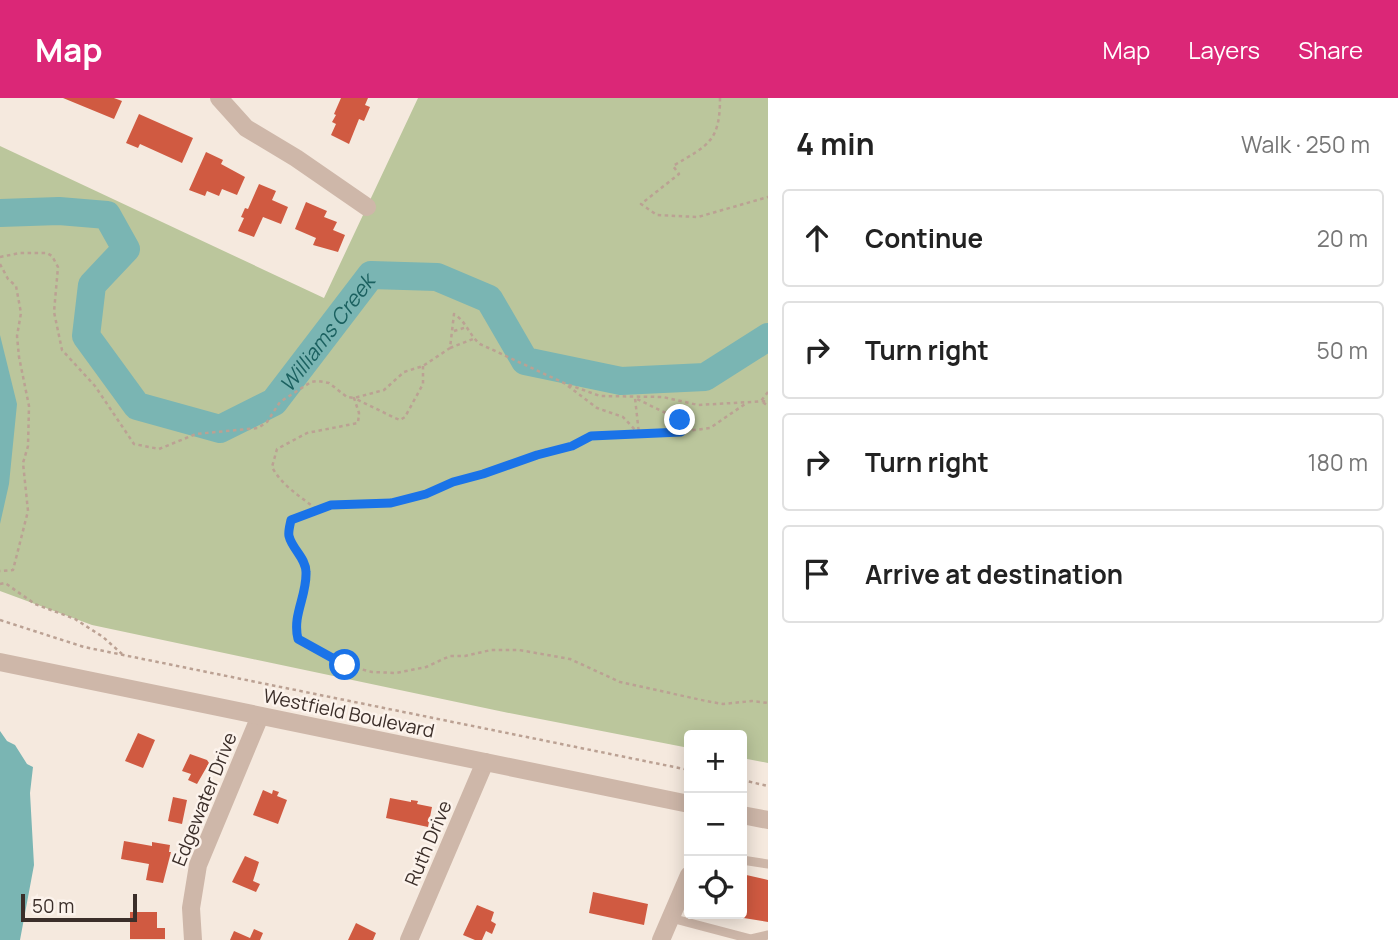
<!DOCTYPE html>
<meta charset="utf-8">
<style>
:root{--surface:#fff;--page:#f6f6f6;--text:#222;--muted:#767676;--line:#e0e0e0;--accent:#db2777}
body{margin:0;font-family:Manrope,sans-serif;background:var(--page);color:var(--text)}
.controls{position:absolute;right:21px;bottom:21px;display:grid;overflow:hidden;border-radius:7px;box-shadow:0 4px 18px #0003}
.controls button{width:63px;height:63px;display:grid;place-items:center;padding:0;border:0;border-bottom:2px solid var(--line);background:var(--surface);color:var(--text);font:35px sans-serif}
.scale{position:absolute;left:21px;bottom:18px;width:116px;box-sizing:border-box;padding-left:7px;border:4px solid #3b2e29;border-top:0;font-size:19px;line-height:24px;white-space:nowrap;color:#3b2e29;-webkit-text-stroke:5px #fcf3ec;paint-order:stroke}
.stop{position:absolute;width:21px;height:21px;margin:-16px;border:5px solid #1a73e8;border-radius:50%;background:#fff}
.stop.end{background:#1a73e8;border-color:#fff;box-shadow:0 2px 7px #0008}
.list{margin:0;padding:0;list-style:none}
h2{display:flex;justify-content:space-between;align-items:center;height:91px;margin:0;padding:0 28px;font-size:30px}
h2 small{font-size:23px;font-weight:400;color:var(--muted)}
.list li{display:grid;grid-template-columns:46px 1fr auto;gap:21px;align-items:center;box-sizing:border-box;height:98px;margin:0 14px 14px;padding:0 14px;border:2px solid var(--line);border-radius:7px}
.list b{display:block;font-size:26px;white-space:nowrap}
.list em{font-size:23px;font-style:normal;color:var(--muted)}
.icon{flex:none;width:38px;height:38px;fill:none;stroke:currentColor;stroke-width:2;stroke-linecap:round;stroke-linejoin:round}
.map{position:relative;flex:none;width:768px;height:842px;overflow:hidden}
header{display:flex;align-items:center;gap:42px;box-sizing:border-box;height:98px;padding:0 35px;background:var(--accent);color:#fff}
header strong{font-size:33px}
nav{display:flex;gap:38px;margin-inline-start:auto;font-size:24px}
main{display:flex}
aside{flex:1;background:var(--surface)}
.map>svg:first-child{display:block}
.green{fill:#bbc69c}
.water{fill:#7ab5b3}
.lines{fill:none;stroke-linecap:round;stroke-linejoin:round}
.river{stroke:#7ab5b3;stroke-width:28}
.building{fill:#d05a41}
.path{stroke:#bba193;stroke-width:2.5;stroke-dasharray:3.5 3.5;stroke-linecap:butt}
.service{stroke:#ceb7a9;stroke-width:9}
.minor{stroke:#ceb7a9;stroke-width:18}
.tertiary{stroke:#ceb7a9;stroke-width:18}
.route{stroke:#1a73e8;stroke-width:9}
.labels{text-anchor:middle;dominant-baseline:central;stroke-width:5;stroke-linejoin:round;paint-order:stroke}
.street-label{font-size:19px;fill:#3b2e29;stroke:#fcf3ec}
.water-label{font-size:21px;font-style:italic;fill:#1b6160;stroke:#fcf3ec}
</style>
<header>
<strong>Map</strong>
<nav><a>Map</a><a>Layers</a><a>Share</a></nav>
</header>
<main>
<div class="map">
<svg width="768" height="842" viewBox="0 0 768 842">
<rect width="100%" height="100%" fill="#f5e9de"/>
<!-- green -->
<path class="green" d="M418 0H768V665L742 660V637H689V650L504 614 92 527 0 493V48L324 200Z"/>
<!-- water -->
<path class="water" d="M0 237 17 306 9 386 0 426Z
M0 633 7 643 15 647 27 666 33 669 30 695 34 767 20 842H0Z"/>
<g class="lines">
<!-- river -->
<path class="river" id="s1" d="M0 115 59 113 107 117 126 151 92 187 86 238 137 308 220 331 274 304 371 177 437 179 489 201 525 263 621 283 705 279 768 239"/>
</g>
<!-- building -->
<path class="building" d="M63 0H114L122 3 114 21Z
M341 0H368L365 7 370 9 364 23 359 21 349 46 331 37 336 26 332 24 336 17 334 16Z
M139 16 193 40 182 65 140 46 138 50 126 45Z
M206 54 223 62 221 66 245 79 237 97 222 91 219 98 207 93 205 98 189 92Z
M259 86 276 93 272 102 288 109 281 126 263 119 254 139 238 133 244 120 241 119 245 110 248 111Z
M306 104 327 113 324 119 337 124 333 132 345 137 338 154 313 147 316 140 295 131Z
M138 635 155 642 143 670 125 663Z
M190 656 207 662 209 665 197 686 188 682 191 676 182 673Z
M263 692 272 696 273 692 279 694 277 698 287 702 278 726 253 717Z
M173 699 187 702 182 726 168 723Z
M390 700 411 704V702L418 703 417 706 432 709 428 729 386 720Z
M124 743 152 748V744L170 747 169 754H171L163 785 146 782 149 766 121 761Z
M245 758 259 764 253 783 260 786 256 794 232 784Z
M742 776 768 782V824L725 817 742 816Z
M593 794 648 806 644 827 589 815Z
M477 807 494 814 491 823 496 826 492 836 486 833 482 842H475L463 837Z
M130 814H157V830H165V841H130Z
M356 825 376 835 373 842H348Z
M254 831 263 835 260 842H230L234 833 250 840Z"/>
<g class="lines">
<!-- path -->
<path class="path" d="M720 0C720 44 708 47 673 68L679 76 641 106 657 117 698 119 768 99
M0 159 20 155H47L52 158 58 169 54 214 62 252 95 288 134 346 159 351 196 336 258 330 267 324 280 304 311 284 318 283 329 285 347 299 354 300 384 292 404 274 423 268 450 250 454 216C466 223 469 237 480 246L564 285 600 298 663 299 698 307 768 303
M0 166 8 181 16 188 21 215 17 238 19 259 29 308 28 348 23 365 28 413 13 472 0 473
M454 233 467 229
M450 250 473 241
M423 268V286L405 319 400 322 395 320 354 300 359 315 358 325 307 335 277 351 272 369C282 388 300 398 316 411L352 405H391L426 396 453 384 483 376 536 357 572 348 591 338 656 337 710 330 745 306
M568 288 597 310 623 319 639 336 635 300 680 322 681 334
M768 294 761 303 768 308
M316 411 291 422C290 427 288 434 289 438 292 451 306 460 306 474 308 498 292 517 298 541L345 567 372 574 396 575 426 569 450 558H465L491 552H519L570 561 620 584 706 603 723 606 752 603 768 605
M0 486 5 485 35 506 75 521 103 539 122 556
M0 522 84 549 689 672
M742 682 768 688"/>
<!-- service -->
<path class="service" d="M742 762 768 766
M671 820 751 841 768 837"/>
<!-- minor -->
<path class="minor" d="M219 0 246 30 296 60 367 109
M193 842 191 810 198 767 260 618
M409 842 485 664
M661 842 689 777"/>
<!-- tertiary -->
<path class="tertiary" d="M0 564 689 706
M742 717 768 722"/>
</g>
<g class="lines">
<!-- route -->
<path class="route" d="M345 567 298 541C292 517 307 498 306 474 306 460 292 451 289 438 288 434 290 427 291 422L331 407 391 405 426 396 453 384 483 376 537 357 572 348 591 338 681 334 680 322"/>
</g>
<g class="labels">
<!-- street labels -->
<g class="street-label">
<text transform="translate(349 615) rotate(12)">Westfield Boulevard</text>
<text transform="translate(204 701) rotate(-68)">Edgewater Drive</text>
<text transform="translate(428 745) rotate(-67)">Ruth Drive</text>
</g>
<!-- water labels -->
<g class="water-label">
<text stroke="none"><textPath href="#s1" startOffset="567">Williams Creek</textPath></text>
</g>
</g>
</svg>
<div class="controls">
<button>+</button>
<button>−</button>
<button><svg class="icon" aria-label="locate" viewBox="0 0 24 24"><circle cx="12" cy="12" r="6"/><path d="M12 2v4M12 18v4M2 12h4M18 12h4"/></svg></button>
</div>
<div class="scale">50 m</div>
<div class="stop" style="left:345px;top:567px"></div>
<div class="stop end" style="left:680px;top:322px"></div>
</div>
<aside>
<h2>4 min<small>Walk · 250 m</small></h2>
<ul class="list">
<li><svg class="icon" aria-label="ahead" viewBox="0 0 24 24"><path d="M12 20V5M6 11l6-6 6 6"/></svg><div><b>Continue</b></div><em>20 m</em></li>
<li><svg class="icon" aria-label="right" viewBox="0 0 24 24"><path d="M7 20v-9h11M14 6l5 5-5 5"/></svg><div><b>Turn right</b></div><em>50 m</em></li>
<li><svg class="icon" aria-label="right" viewBox="0 0 24 24"><path d="M7 20v-9h11M14 6l5 5-5 5"/></svg><div><b>Turn right</b></div><em>180 m</em></li>
<li><svg class="icon" aria-label="arrive" viewBox="0 0 24 24"><path d="M6 21V4h12l-3 4 3 4H6"/></svg><div><b>Arrive at destination</b></div></li>
</ul>
</aside>
</main>
